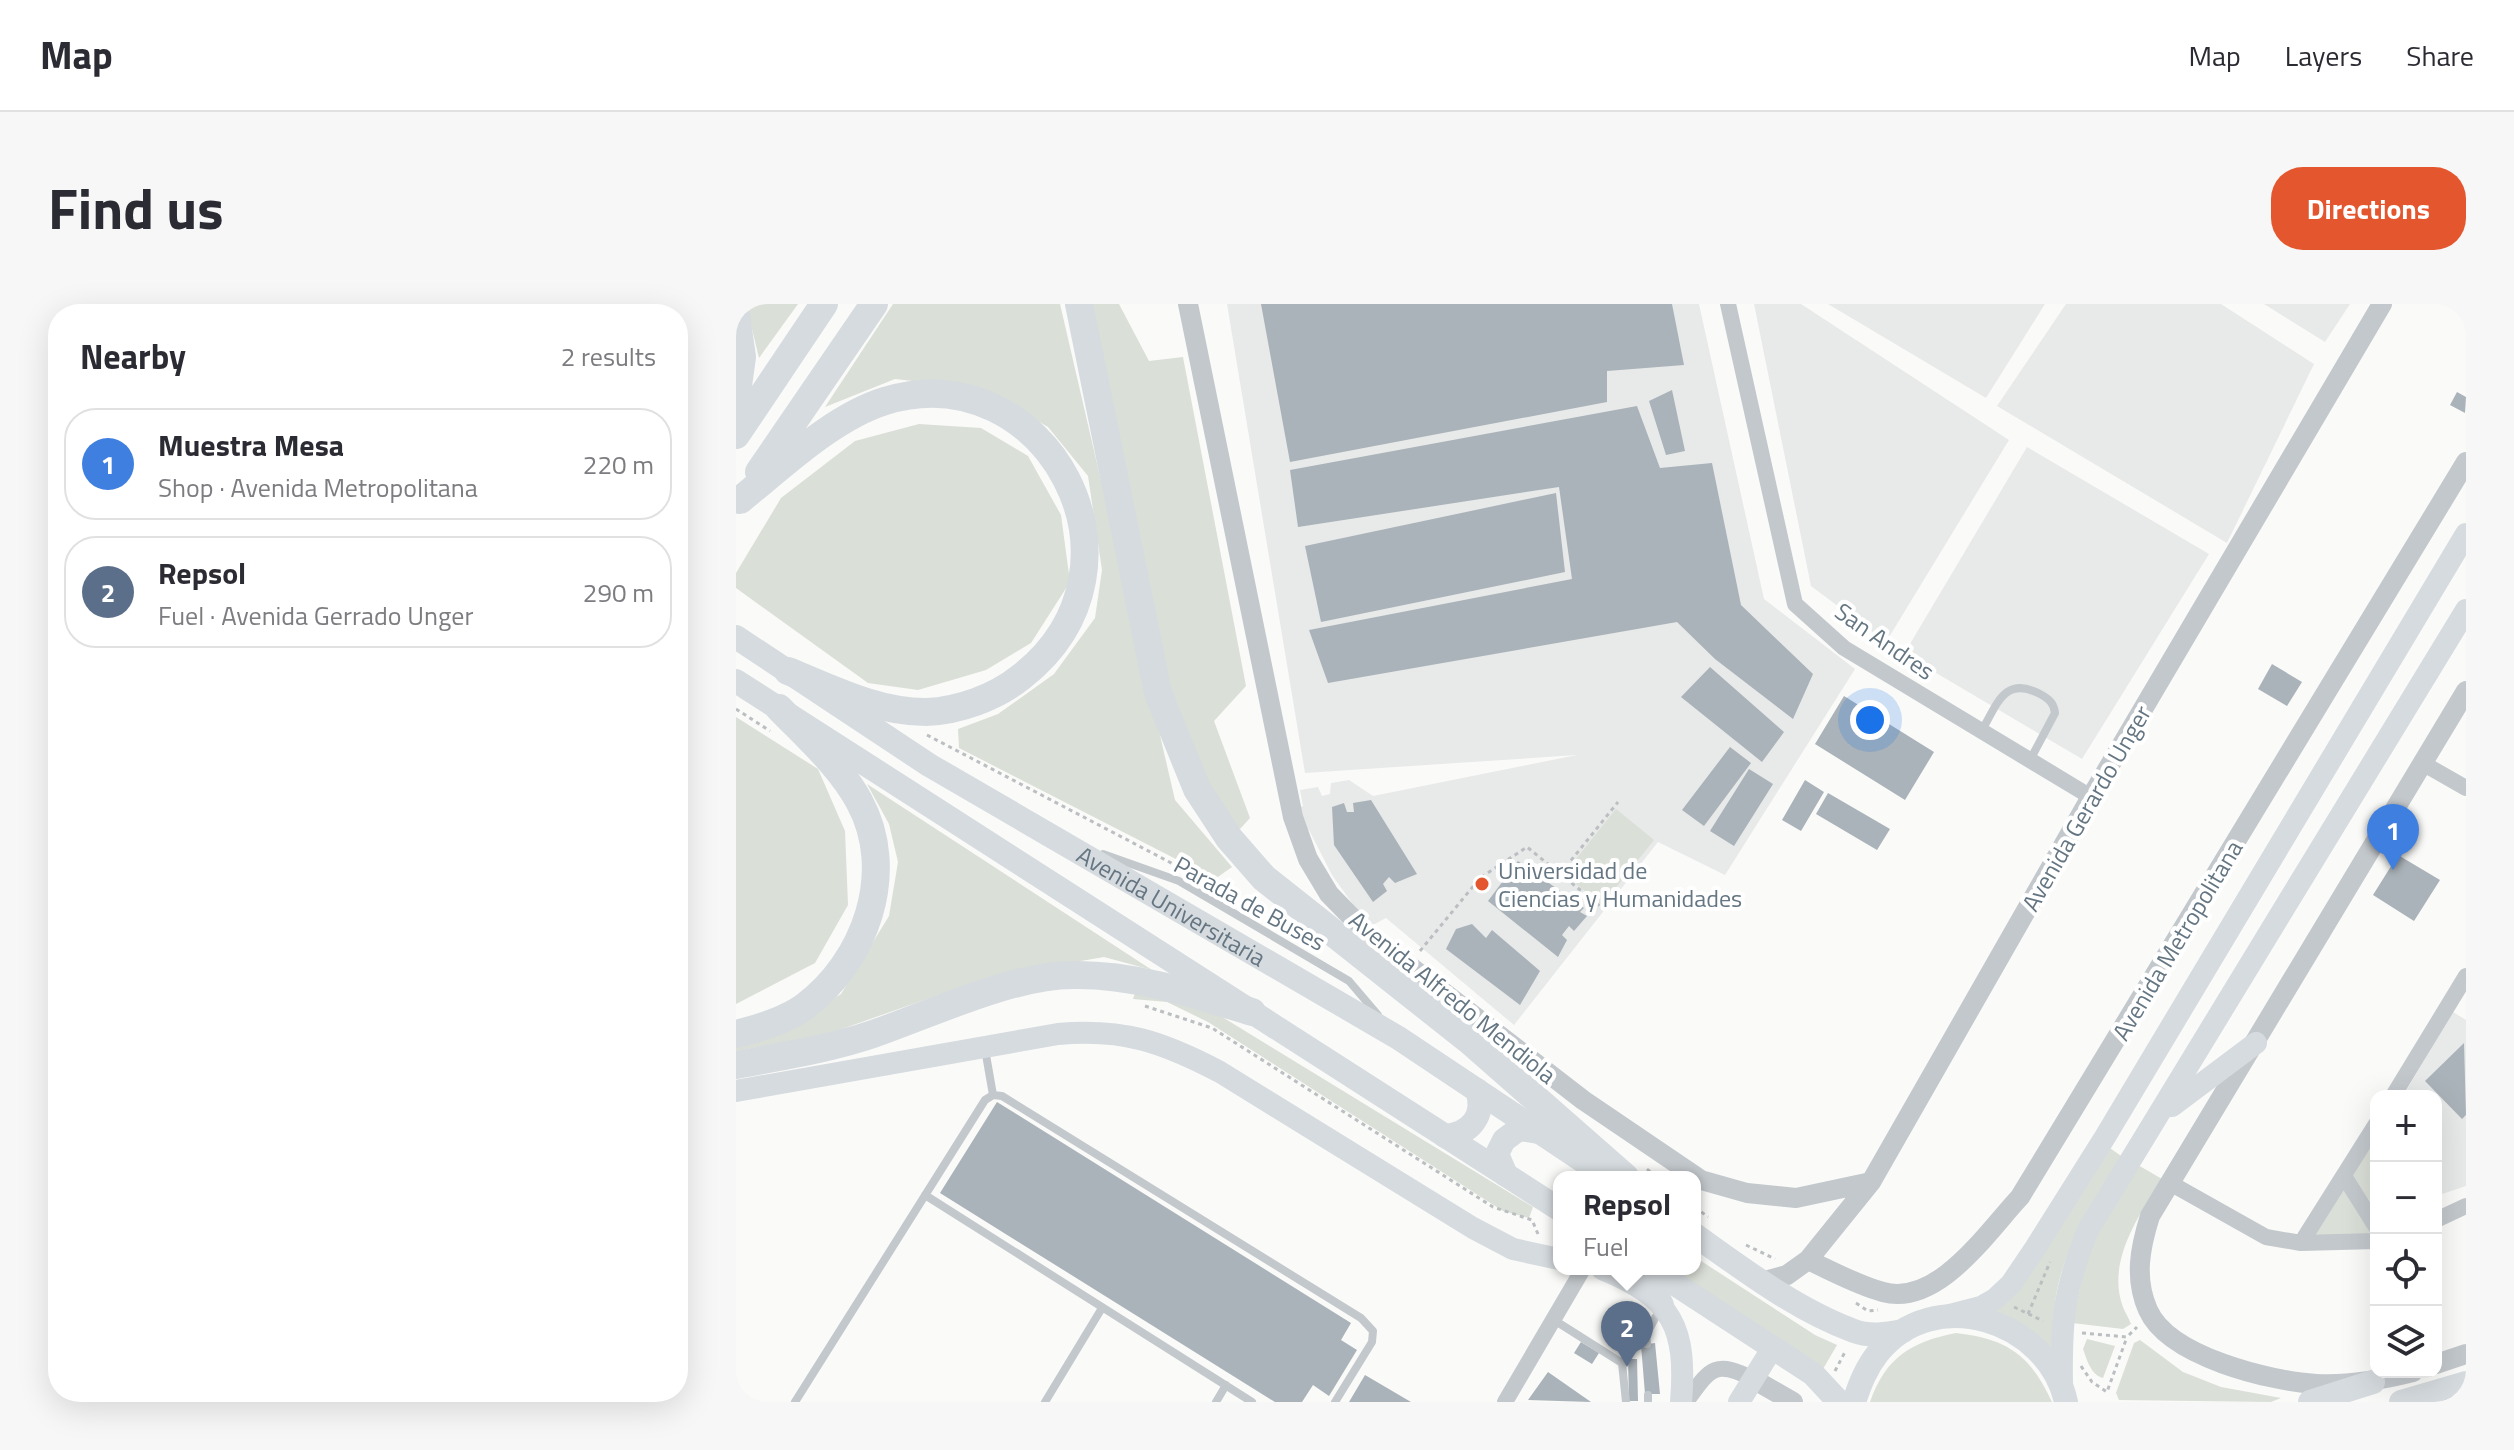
<!DOCTYPE html>
<meta charset="utf-8">
<style>
:root{--surface:#fff;--page:#f7f7f7;--text:#2b2b33;--muted:#7c7c81;--line:#e1e1e2;--accent:#e4572e}
body{margin:0;font-family:"Titillium Web",sans-serif;background:var(--page);color:var(--text)}
.controls{position:absolute;right:24px;bottom:24px;display:grid;overflow:hidden;border-radius:16px;box-shadow:0 8px 32px #0002}
.controls button{width:72px;height:72px;display:grid;place-items:center;padding:0;border:0;border-bottom:2px solid var(--line);background:var(--surface);color:var(--text);font:40px sans-serif}
.you{position:absolute;left:1134px;top:416px;width:28px;height:28px;margin:-20px;border:6px solid #fff;border-radius:50%;background:#1a73e8;box-shadow:0 0 0 12px #1a73e833}
.badge{display:grid;place-items:center;width:52px;height:52px;border-radius:50%;background:var(--accent);color:#fff;font-size:26px;font-weight:700}
.pin{position:absolute;translate:-50% -66px;filter:drop-shadow(0 2px 4px #0008)}
.pin::after{content:'';position:absolute;top:42px;width:28px;height:24px;background:inherit;clip-path:polygon(0 0,100% 0,50% 100%)}
.popup{position:absolute;left:817px;top:867px;width:148px;height:104px;box-sizing:border-box;display:grid;place-content:center;border-radius:16px;background:var(--surface);filter:drop-shadow(0 2px 6px #0005);font-size:26px;white-space:nowrap;color:var(--muted)}
.popup b{font-size:30px;color:var(--text)}
.popup::after{content:'';position:absolute;left:50%;top:100%;margin-left:-16px;border:16px solid transparent;border-top-color:var(--surface)}
.list{margin:0;padding:0;list-style:none}
h2{display:flex;justify-content:space-between;align-items:center;height:104px;margin:0;padding:0 32px;font-size:34px}
h2 small{font-size:26px;font-weight:400;color:var(--muted)}
.list li{display:grid;grid-template-columns:52px 1fr auto;gap:24px;align-items:center;box-sizing:border-box;height:112px;margin:0 16px 16px;padding:0 16px;border:2px solid var(--line);border-radius:32px}
.list b{display:block;font-size:30px;white-space:nowrap}
.list p{margin:0;font-size:26px;white-space:nowrap;color:var(--muted)}
.list em{font-size:26px;font-style:normal;color:var(--muted)}
.icon{flex:none;width:44px;height:44px;fill:none;stroke:currentColor;stroke-width:2;stroke-linecap:round;stroke-linejoin:round}
.map{position:relative;flex:none;width:1730px;height:1098px;overflow:hidden;border-radius:32px}
header{display:flex;align-items:center;gap:48px;box-sizing:border-box;height:112px;padding:0 40px;background:var(--surface);border-bottom:2px solid var(--line)}
header strong{font-size:38px}
nav{display:flex;gap:44px;margin-inline-start:auto;font-size:28px}
.intro{display:flex;align-items:center;justify-content:space-between;box-sizing:border-box;height:192px;padding:0 48px}
h1{margin:0;font-size:56px}
.button{padding:20px 36px;border-radius:32px;background:var(--accent);color:#fff;font-size:28px;font-weight:700}
main{display:flex;gap:48px;padding:0 48px}
aside{flex:1;background:var(--surface);border-radius:32px;box-shadow:0 8px 32px #0002}
.map>svg:first-child{display:block}
.built{fill:#e8e9e9}
.green{fill:#dadfd7}
.building{fill:#aab3b9}
.lines{fill:none;stroke-linecap:round;stroke-linejoin:round}
.path{stroke:#bbbfc2;stroke-width:3;stroke-dasharray:4 4;stroke-linecap:butt}
.service{stroke:#c3c8cc;stroke-width:8}
.minor{stroke:#c3c8cc;stroke-width:16}
.tertiary{stroke:#c3c8cc;stroke-width:20}
.secondary{stroke:#d6dbdf;stroke-width:22}
.primary{stroke:#d6dbdf;stroke-width:24}
.motorway{stroke:#d6dbdf;stroke-width:28}
.poi-dot{fill:#e4572e;stroke:#fff;stroke-width:3}
.labels{text-anchor:middle;dominant-baseline:central;stroke-width:8;stroke-linejoin:round;paint-order:stroke}
.street-label{font-size:24px;fill:#657683;stroke:#fff}
.poi-label{font-size:24px;fill:#657683;stroke:#fff;text-anchor:start}
</style>
<header>
<strong>Map</strong>
<nav><a>Map</a><a>Layers</a><a>Share</a></nav>
</header>
<div class="intro"><h1>Find us</h1><a class="button">Directions</a></div>
<main>
<aside>
<h2>Nearby<small>2 results</small></h2>
<ul class="list">
<li><span class="badge" style="background:#3f7fe0">1</span><div><b>Muestra Mesa</b><p>Shop · Avenida Metropolitana</p></div><em>220 m</em></li>
<li><span class="badge" style="background:#5c6f8a">2</span><div><b>Repsol</b><p>Fuel · Avenida Gerrado Unger</p></div><em>290 m</em></li>
</ul>
</aside>
<div class="map">
<svg width="1730" height="1098" viewBox="0 0 1730 1098">
<rect width="100%" height="100%" fill="#fafaf8"/>
<!-- built -->
<path class="built" d="M491 0H963L1028 295 1119 365 989 571 922 538 778 721 650 614 633 623 596 571 573 526 565 528 558 505 567 502 564 486 582 483 586 492 594 490 595 479 613 476 637 492 841 451 569 469Z
M1018 0H1065L1273 136 1150 338 1075 282Z
M1092 0H1309L1250 94Z
M1330 0H1485L1578 60 1491 239 1261 102Z
M1528 0H1614L1589 38Z
M1291 143 1473 250 1346 455 1168 350Z
M1717 708 1730 716V882L1700 892V792H1667Z"/>
<!-- green -->
<path class="green" d="M10 0H62L23 54Z
M157 0H324L439 496 496 563 479 575 223 444 222 425 262 410 318 370 359 314 366 266 352 172 312 123 247 85 159 75 89 103Z
M353 0H383L413 57 447 53 510 382 478 417 514 514 504 525 483 503 438 400Z
M183 120 245 124 292 152 325 211 334 278 295 339 250 366 182 386 132 379 0 284V269L45 194 119 137Z
M0 413 82 465 109 527 112 601 79 659 0 700Z
M131 480 416 666 368 653 253 673 89 731 0 747V736L42 731 105 690 153 612 162 558 153 520Z
M880 505 918 536 866 601 828 570Z
M400 686 483 711 797 903 793 914 767 907 472 718 431 698 397 695Z
M1637 839C1634 870 1640 901 1640 933H1576Z
M1371 842 1388 854C1363 895 1330 938 1321 986 1317 1006 1319 1027 1319 1048L1304 1033 1255 1007Z
M1402 861 1426 875C1403 911 1370 958 1387 1003 1389 1009 1393 1014 1395 1020L1387 1025 1336 1019 1355 936Z
M959 953 1079 1031 1101 1041 1087 1065 925 965H959Z
M1220 1029C1272 1035 1294 1051 1316 1098H1134C1150 1053 1175 1038 1220 1029Z
M1351 1035 1379 1042 1367 1074C1355 1071 1351 1056 1347 1045Z
M1404 1036 1447 1068 1485 1083 1545 1094 1535 1098 1383 1096 1380 1089 1398 1039Z"/>
<!-- building -->
<path class="building" d="M525 0H936L948 61 871 67V98L554 158Z
M936 86 949 147 930 151 913 97Z
M1721 88 1730 93 1729 109 1714 101Z
M901 102 924 164 976 159 1005 301 1077 370 1057 415 979 355 941 318 592 379 573 326 836 275 823 183 562 223 554 166Z
M820 189 829 268 585 318 569 242Z
M1536 360 1566 378 1551 402 1522 385Z
M974 363 1048 428 1026 458 945 393Z
M1108 392 1198 448 1169 496 1079 440Z
M994 443 1015 459 968 522 946 506Z
M1013 465 1037 480 998 542 974 527Z
M1069 476 1088 488 1065 527 1046 516Z
M1092 489 1154 525 1141 546 1080 510Z
M635 496 681 570 659 579 653 573 647 580 651 587 637 598 598 541 596 503 608 499 611 508H618L617 499Z
M1662 551 1704 576 1678 617 1637 591Z
M782 557 848 604 844 608 851 612 838 627 833 622 826 631 831 636 822 653 752 597Z
M736 620 750 634 756 626 804 667 784 701 710 645 720 625Z
M1728 739 1730 811 1726 815 1689 777Z
M261 798 615 1019 605 1036 621 1046 593 1092 577 1081 566 1098H539L204 889Z
M845 1038 863 1049 856 1060 838 1049Z
M919 1039 924 1090H909L905 1041Z
M892 1055H901L902 1097H893Z
M812 1068 855 1098 792 1096Z
M629 1071 675 1098H613Z"/>
<g class="lines">
<!-- path -->
<path class="path" d="M0 405 34 427
M191 431 443 563
M825 569 882 498
M457 570 529 605
M684 647 744 574 791 543 864 602
M409 702 476 724 757 903 796 916 802 930
M911 865 920 873
M959 903 972 913
M1010 941 1039 955
M1120 999 1132 1007 1142 1006
M1278 1003 1307 1017
M1292 1010 1314 958
M1346 1029 1391 1033 1401 1023
M1345 1062 1356 1078 1371 1088 1391 1033
M1099 1067 1110 1046"/>
<!-- service -->
<path class="service" d="M1245 428C1261 401 1268 371 1304 390 1313 395 1318 399 1319 409L1294 456
M367 550 443 577 613 677 642 711
M249 745 257 791
M257 791 266 792 625 1014 637 1027 636 1038 599 1098
M189 891 516 1098
M818 1016 886 1059
M911 1040 910 1031 924 1005
M59 1098 249 796 257 791
M309 1098 366 1004
M480 1098 490 1081
M890 1098 886 1059 910 1031
M912 1098V1091
M1710 1098 1730 1093"/>
<!-- minor -->
<path class="minor" d="M992 0 1059 300 1108 344 1355 493
M1688 460 1730 484
M1657 792 1730 672
M1608 872 1640 923
M1434 879 1530 933 1565 939 1640 937
M1700 916 1730 902
M1565 939 1640 820
M769 1098 847 965
M950 1098C974 1065 978 1055 1017 1075"/>
<!-- tertiary -->
<path class="tertiary" d="M452 0 557 513 572 555 593 590 632 630 847 796 965 876 1011 889 1060 894 1135 878
M1072 956C1096 967 1121 981 1147 988 1202 1003 1251 928 1284 893L1730 158
M1025 978 1051 971 1072 956 1135 878 1355 493 1646 0
M1700 1060 1730 1050
M1677 1068C1645 1076 1613 1082 1580 1080 1534 1077 1433 1053 1412 1006 1398 974 1404 944 1414 912L1730 387
M1017 1075 1057 1098"/>
<!-- secondary -->
<path class="secondary" d="M0 787 322 730C387 724 427 738 484 768L737 924 777 945 823 955
M1436 802 1520 739
M866 965C937 994 951 1024 945 1098
M1214 1011 1245 1003 1259 995 1275 980 1298 946 1369 833 1730 230
M1326 1083C1325 1018 1327 987 1352 926L1730 306
M1003 1098 1037 1043"/>
<!-- primary -->
<g class="primary">
<path id="s1" d="M0 333 193 461 661 733 871 873"/>
<path d="M0 377 823 905"/>
<path d="M709 832C734 830 750 812 741 786"/>
<path d="M770 871 761 850 768 836 783 825 804 828"/>
<path d="M959 931C1008 966 1061 1006 1118 1027 1134 1033 1151 1030 1167 1027"/>
<path d="M908 965 926 1001"/>
<path d="M916 965 1077 1070 1103 1098"/>
<path d="M1118 1098C1124 1080 1130 1064 1142 1049 1198 979 1312 1016 1330 1098"/>
<path d="M1574 1098 1637 1078"/>
<path d="M1665 1098 1730 1079"/>
</g>
<!-- motorway -->
<path class="motorway" d="M343 0 422 389 461 485 493 534 528 574 734 737 889 873
M0 11 6 53 0 96
M0 131 88 0
M23 168 138 0
M4 196C45 163 97 113 149 97 309 48 427 262 285 373 260 393 223 407 190 408 141 408 96 385 52 367
M0 730C23 724 48 717 68 703 129 658 162 568 123 497 104 462 71 433 43 404
M0 761C46 752 93 745 137 730 195 710 276 671 337 671 398 670 458 690 516 708"/>
</g>
<!-- markers -->
<circle class="poi-dot" cx="746" cy="580" r="8"/>
<g class="labels">
<!-- street labels -->
<g class="street-label">
<text transform="translate(1149 337) rotate(35)">San Andres</text>
<text transform="translate(1350 504) rotate(-60)">Avenida Gerardo Unger</text>
<text transform="translate(514 599) rotate(29)">Parada de Buses</text>
<text stroke="none"><textPath href="#s1" startOffset="512">Avenida Universitaria</textPath></text>
<text transform="translate(1441 636) rotate(-59)">Avenida Metropolitana</text>
<text transform="translate(717 693) rotate(39)">Avenida Alfredo Mendiola</text>
</g>
<!-- poi labels -->
<g class="poi-label">
<text x="762" y="566">Universidad de<tspan x="762" dy="28">Ciencias y Humanidades</tspan></text>
</g>
</g>
</svg>
<div class="controls">
<button>+</button>
<button>−</button>
<button><svg class="icon" aria-label="locate" viewBox="0 0 24 24"><circle cx="12" cy="12" r="6"/><path d="M12 2v4M12 18v4M2 12h4M18 12h4"/></svg></button>
<button><svg class="icon" aria-label="layers" viewBox="0 0 24 24"><path d="M12 4l9 5-9 5-9-5zM3 14l9 5 9-5"/></svg></button>
</div>
<div class="you"></div>
<div class="pin badge" style="left:1657px;top:566px;background:#3f7fe0">1</div>
<div class="pin badge" style="left:891px;top:1063px;background:#5c6f8a">2</div>
<div class="popup"><b>Repsol</b>Fuel</div>
</div>
</main>
